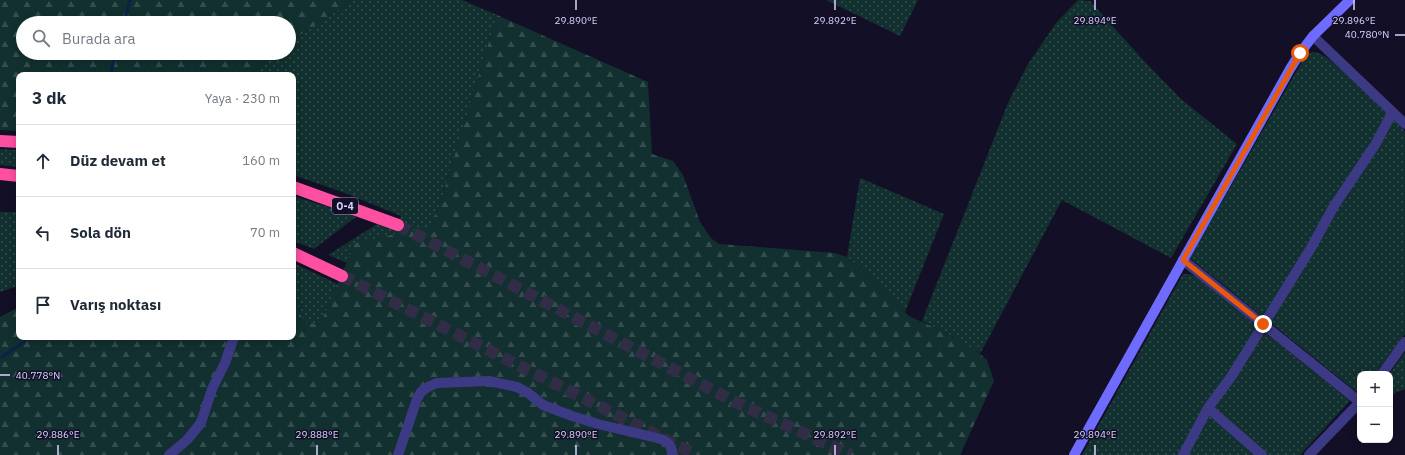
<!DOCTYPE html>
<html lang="tr">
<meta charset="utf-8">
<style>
:root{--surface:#fff;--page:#f2f2f3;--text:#1f2937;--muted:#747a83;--line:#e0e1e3}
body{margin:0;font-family:"IBM Plex Sans",sans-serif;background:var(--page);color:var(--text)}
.controls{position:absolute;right:12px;bottom:12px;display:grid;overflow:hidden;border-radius:8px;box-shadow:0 2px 10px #0003}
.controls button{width:36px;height:36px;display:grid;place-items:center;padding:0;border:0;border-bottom:1px solid var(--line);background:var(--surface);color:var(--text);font:20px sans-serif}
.stop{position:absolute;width:12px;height:12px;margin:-9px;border:3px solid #ea580c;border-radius:50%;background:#fff}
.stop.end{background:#ea580c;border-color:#fff;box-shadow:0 1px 4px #0008}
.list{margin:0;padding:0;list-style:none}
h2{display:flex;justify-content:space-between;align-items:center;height:52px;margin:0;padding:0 16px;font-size:17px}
h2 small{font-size:13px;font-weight:400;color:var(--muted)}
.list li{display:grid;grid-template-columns:26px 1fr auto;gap:12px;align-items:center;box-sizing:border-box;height:72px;padding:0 16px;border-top:1px solid var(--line)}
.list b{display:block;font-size:15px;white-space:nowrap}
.list em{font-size:13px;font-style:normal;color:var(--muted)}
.icon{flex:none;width:22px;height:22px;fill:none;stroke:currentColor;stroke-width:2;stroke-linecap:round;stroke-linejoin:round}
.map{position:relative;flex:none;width:1405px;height:455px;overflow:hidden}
.search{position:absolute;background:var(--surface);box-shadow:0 2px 10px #0003;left:16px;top:16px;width:280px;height:44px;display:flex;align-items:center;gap:10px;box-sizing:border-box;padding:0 14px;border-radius:22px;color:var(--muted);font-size:15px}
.panel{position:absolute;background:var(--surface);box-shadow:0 2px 10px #0003;left:16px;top:72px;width:280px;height:268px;border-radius:8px}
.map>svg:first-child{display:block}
.grass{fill:url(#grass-dots)}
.forest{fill:url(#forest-firs)}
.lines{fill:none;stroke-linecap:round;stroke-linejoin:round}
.stream{stroke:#0c2248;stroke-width:3}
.highway-tunnel{stroke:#312d47;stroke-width:12;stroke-dasharray:12 6;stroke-linecap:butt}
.street{stroke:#3d3a85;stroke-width:10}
.secondary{stroke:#6f6bff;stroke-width:10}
.highway{stroke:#ff4fa3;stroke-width:12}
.route{stroke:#ea580c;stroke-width:5}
.ticks{fill:none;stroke:#d9d4ff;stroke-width:1.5}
.labels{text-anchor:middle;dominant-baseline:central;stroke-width:3;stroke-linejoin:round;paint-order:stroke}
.shield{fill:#130f26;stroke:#9e99be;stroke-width:1}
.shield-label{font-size:10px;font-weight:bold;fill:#d9d4ff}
.ticks-label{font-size:10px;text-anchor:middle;fill:#d9d4ff;stroke:#130f26;stroke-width:3;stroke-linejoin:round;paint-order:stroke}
</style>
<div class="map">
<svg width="1405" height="455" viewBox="0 0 1405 455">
<defs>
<pattern id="grass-dots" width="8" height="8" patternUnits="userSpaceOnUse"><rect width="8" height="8" fill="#12302f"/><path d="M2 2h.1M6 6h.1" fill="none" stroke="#344d4e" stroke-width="1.8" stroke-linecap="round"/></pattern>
<pattern id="forest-firs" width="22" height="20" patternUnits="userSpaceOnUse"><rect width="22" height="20" fill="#12302f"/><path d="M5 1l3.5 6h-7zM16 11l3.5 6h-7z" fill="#344d4e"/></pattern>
</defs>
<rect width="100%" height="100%" fill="#130f26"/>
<!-- grass -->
<path class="grass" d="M353 0H462L497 15 439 207 429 228 355 243 347 263 328 255 377 224 396 231 401 216 345 193 293 175V75H250L276 53H289V42Z
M826 0H918L900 36Z
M1078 0 1090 1 1146 63 1181 99 1237 144 1171 258 1062 200 980 354C962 340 942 331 922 321L1008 103 1028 64 1056 23Z
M1312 52C1321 52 1327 58 1335 64L1405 131V334L1375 374H1360V390L1358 393 1190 258 1304 58Z
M0 149 19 150V167L0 165Z
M860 178 944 214 905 312 862 269 847 257Z
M293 196 357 216 314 249 293 241Z
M0 212H19V283L15 287 0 292Z
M293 263 338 284 320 325 303 321 298 307 296 293 293 290Z
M1183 274H1190L1196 277 1350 401 1300 455H1082Z
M1405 352V389L1390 395 1389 374Z"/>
<!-- forest -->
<path class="forest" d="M0 0H353L289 42V23H23V53H276L250 75H19V131L0 130Z
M497 15 648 82 652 154 673 161 683 175 700 222 711 238 719 244 835 253 847 257 862 269 909 316 940 330 969 345 987 360 994 381 960 455H0V317L19 307V337H293V290L296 293 298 307 303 321 320 325 355 243 429 227 439 207Z"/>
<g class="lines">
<!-- stream -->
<path class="stream" d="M124 23 130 0
M110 75 116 53
M2 357 24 342 29 337"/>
<!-- highway-tunnel -->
<path class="highway-tunnel" d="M398 225 733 401 851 455
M342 276 696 455"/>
<!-- street -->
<path class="street" d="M1313 36 1405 124
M1183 260 1360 402
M1382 374 1405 342
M1208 408 1231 377 1311 248 1334 206 1375 145 1392 113
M169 455 187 440 200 424 203 417 212 389 225 363 234 337
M398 455 417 399 421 392 428 387 437 383 489 381 517 387 528 393 543 405 572 416 598 424 661 439C668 442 673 447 672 455
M1183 455 1208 408 1262 455
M1309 455 1360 402"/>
<!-- secondary -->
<path class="secondary" d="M1074 455 1290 69 1300 53 1313 36 1350 0"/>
<!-- highway -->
<path class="highway" d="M0 141 19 142
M0 174 19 176
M293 187 398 225
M293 253 342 276"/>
</g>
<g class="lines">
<!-- route -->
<path class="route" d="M1263 324 1183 260 1300 53"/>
</g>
<!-- ticks -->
<path class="ticks" d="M576 0V10M835 0V10M1095 0V10M1354 0V10M1395 35H1405M0 375H10M58 445V455M317 445V455M576 445V455M835 445V455M1095 445V455"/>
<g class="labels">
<!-- shield labels -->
<rect class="shield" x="332" y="198" width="26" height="16" rx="3"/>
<g class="shield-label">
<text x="345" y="206">O-4</text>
</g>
</g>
<g class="ticks-label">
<text x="576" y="24">29.890°E</text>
<text x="835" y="24">29.892°E</text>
<text x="1095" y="24">29.894°E</text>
<text x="1354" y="24">29.896°E</text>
<text x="1367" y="38">40.780°N</text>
<text x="38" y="379">40.778°N</text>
<text x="58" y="438">29.886°E</text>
<text x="317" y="438">29.888°E</text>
<text x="576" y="438">29.890°E</text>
<text x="835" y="438">29.892°E</text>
<text x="1095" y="438">29.894°E</text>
</g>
</svg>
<div class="controls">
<button>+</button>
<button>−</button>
</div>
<div class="stop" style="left:1300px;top:53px"></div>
<div class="stop end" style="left:1263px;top:324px"></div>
<div class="search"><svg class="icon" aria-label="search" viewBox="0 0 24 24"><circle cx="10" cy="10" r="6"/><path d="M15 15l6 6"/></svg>Burada ara</div>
<section class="panel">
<h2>3 dk<small>Yaya · 230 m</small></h2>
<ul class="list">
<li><svg class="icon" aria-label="ahead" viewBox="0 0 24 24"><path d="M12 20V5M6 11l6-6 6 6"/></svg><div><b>Düz devam et</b></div><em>160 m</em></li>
<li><svg class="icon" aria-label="left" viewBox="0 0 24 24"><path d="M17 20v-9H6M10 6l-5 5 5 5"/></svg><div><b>Sola dön</b></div><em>70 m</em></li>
<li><svg class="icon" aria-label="arrive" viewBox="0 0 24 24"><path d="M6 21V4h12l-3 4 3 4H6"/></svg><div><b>Varış noktası</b></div></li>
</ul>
</section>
</div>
